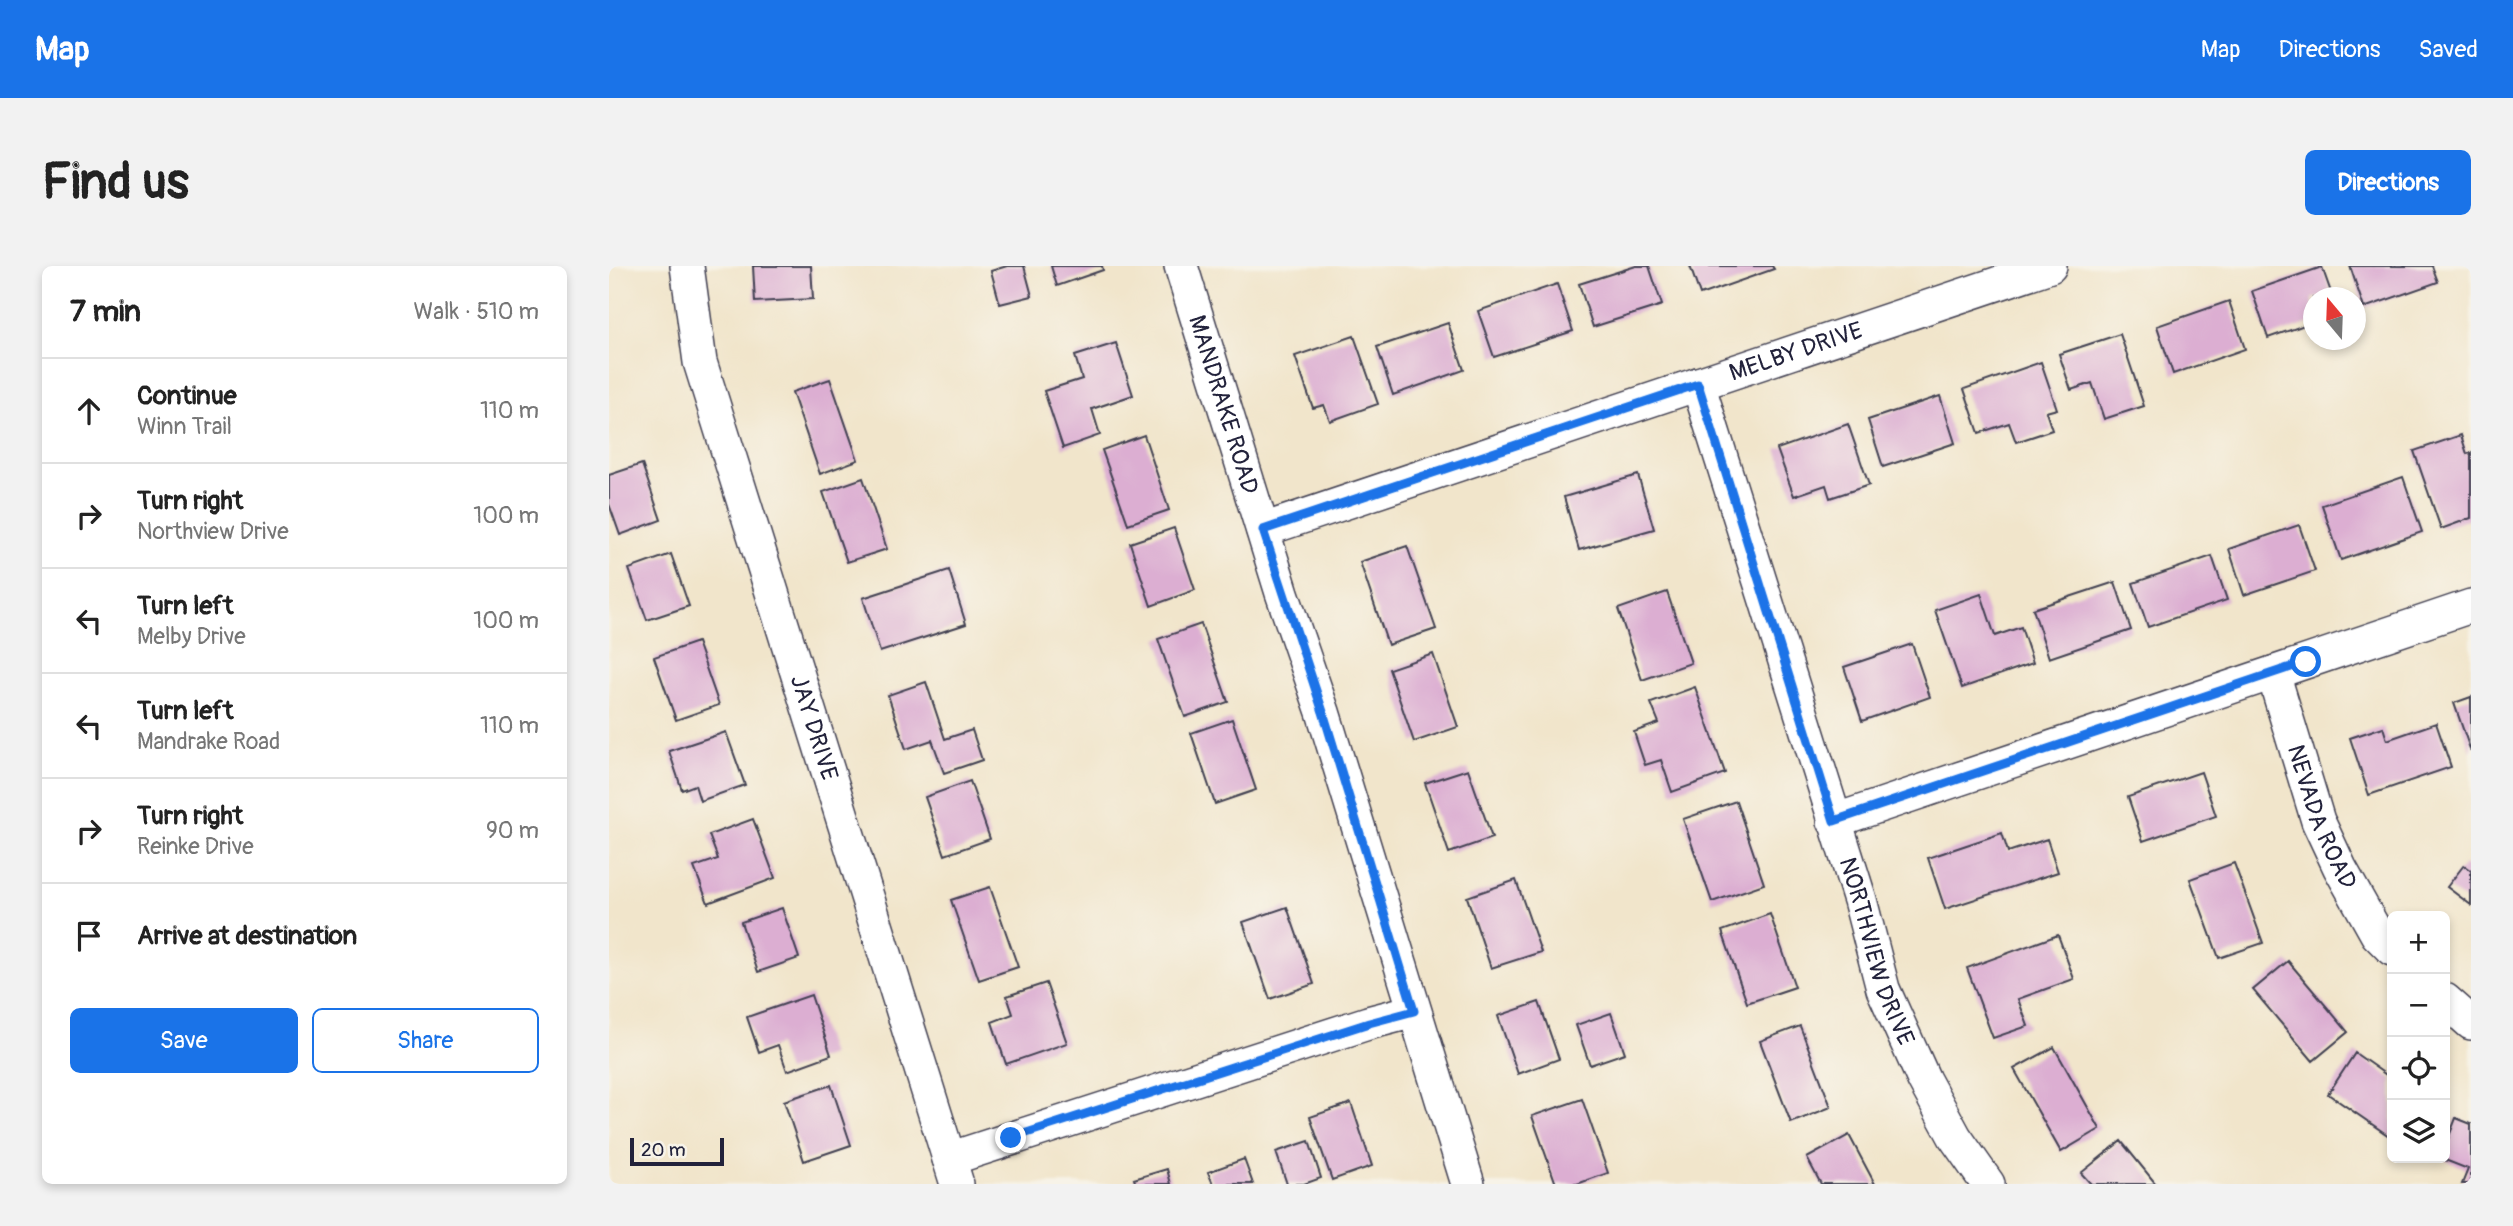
<!DOCTYPE html>
<meta charset="utf-8">
<style>
:root{--surface:#fff;--page:#f2f2f2;--text:#222;--muted:#767676;--line:#e0e0e0;--accent:#1a73e8}
body{margin:0;font-family:Pangolin,sans-serif;background:var(--page);color:var(--text)}
.controls{position:absolute;right:21px;bottom:21px;display:grid;overflow:hidden;border-radius:10px;box-shadow:0 4px 10px #0003}
.controls button{width:63px;height:63px;display:grid;place-items:center;padding:0;border:0;border-bottom:2px solid var(--line);background:var(--surface);color:var(--text);font:35px sans-serif}
.compass{position:absolute;left:1694px;top:21px;width:63px;height:63px;border-radius:50%;background:var(--surface);box-shadow:0 4px 10px #0003;rotate:341deg}
.scale{position:absolute;left:21px;bottom:18px;width:94px;box-sizing:border-box;padding-left:7px;border:4px solid #22223b;border-top:0;font-size:19px;line-height:24px;white-space:nowrap;color:#22223b;-webkit-text-stroke:5px #f7f3e8;paint-order:stroke}
.stop{position:absolute;width:21px;height:21px;margin:-16px;border:5px solid #1a73e8;border-radius:50%;background:#fff}
.stop.end{background:#1a73e8;border-color:#fff;box-shadow:0 2px 7px #0008}
.list{margin:0;padding:0;list-style:none}
h2{display:flex;justify-content:space-between;align-items:center;height:91px;margin:0;padding:0 28px;font-size:30px}
h2 small{font-size:23px;font-weight:400;color:var(--muted)}
.list li{display:grid;grid-template-columns:46px 1fr auto;gap:21px;align-items:center;box-sizing:border-box;height:105px;padding:0 28px;border-top:2px solid var(--line)}
.list b{display:block;font-size:26px;white-space:nowrap}
.list p{margin:0;font-size:23px;white-space:nowrap;color:var(--muted)}
.list em{font-size:23px;font-style:normal;color:var(--muted)}
.actions{display:flex;gap:14px;padding:21px 28px}
.actions a{flex:1;padding:16px 0;border:2px solid var(--accent);border-radius:10px;text-align:center;font-size:24px;color:var(--accent)}
.actions .main{background:var(--accent);color:#fff}
.icon{flex:none;width:38px;height:38px;fill:none;stroke:currentColor;stroke-width:2;stroke-linecap:round;stroke-linejoin:round}
.map{position:relative;flex:none;width:1862px;height:918px;overflow:hidden;border-radius:10px}
header{display:flex;align-items:center;gap:42px;box-sizing:border-box;height:98px;padding:0 35px;background:var(--accent);color:#fff}
header strong{font-size:33px}
nav{display:flex;gap:38px;margin-inline-start:auto;font-size:24px}
.intro{display:flex;align-items:center;justify-content:space-between;box-sizing:border-box;height:168px;padding:0 42px}
h1{margin:0;font-size:49px}
.button{padding:18px 32px;border-radius:10px;background:var(--accent);color:#fff;font-size:24px;font-weight:700}
main{display:flex;gap:42px;padding:0 42px}
aside{flex:1;background:var(--surface);border-radius:10px;box-shadow:0 4px 10px #0003}
.map>svg:first-child{display:block}
.building{fill:#dcaed2}
.lines{fill:none;stroke-linecap:round;stroke-linejoin:round}
.street-casing{stroke:#413f51;stroke-width:36}
.street{stroke:#fff;stroke-width:33}
.route{stroke:#1a73e8;stroke-width:9}
.labels{text-anchor:middle;dominant-baseline:central;stroke-width:7;stroke-linejoin:round;paint-order:stroke}
.street-label{font-size:24px;fill:#22223b;stroke:#f7f3e8}
</style>
<header>
<strong>Map</strong>
<nav><a>Map</a><a>Directions</a><a>Saved</a></nav>
</header>
<div class="intro"><h1>Find us</h1><a class="button">Directions</a></div>
<main>
<aside>
<h2>7 min<small>Walk · 510 m</small></h2>
<ul class="list">
<li><svg class="icon" aria-label="ahead" viewBox="0 0 24 24"><path d="M12 20V5M6 11l6-6 6 6"/></svg><div><b>Continue</b><p>Winn Trail</p></div><em>110 m</em></li>
<li><svg class="icon" aria-label="right" viewBox="0 0 24 24"><path d="M7 20v-9h11M14 6l5 5-5 5"/></svg><div><b>Turn right</b><p>Northview Drive</p></div><em>100 m</em></li>
<li><svg class="icon" aria-label="left" viewBox="0 0 24 24"><path d="M17 20v-9H6M10 6l-5 5 5 5"/></svg><div><b>Turn left</b><p>Melby Drive</p></div><em>100 m</em></li>
<li><svg class="icon" aria-label="left" viewBox="0 0 24 24"><path d="M17 20v-9H6M10 6l-5 5 5 5"/></svg><div><b>Turn left</b><p>Mandrake Road</p></div><em>110 m</em></li>
<li><svg class="icon" aria-label="right" viewBox="0 0 24 24"><path d="M7 20v-9h11M14 6l5 5-5 5"/></svg><div><b>Turn right</b><p>Reinke Drive</p></div><em>90 m</em></li>
<li><svg class="icon" aria-label="arrive" viewBox="0 0 24 24"><path d="M6 21V4h12l-3 4 3 4H6"/></svg><div><b>Arrive at destination</b></div></li>
</ul>
<div class="actions"><a class="main">Save</a><a>Share</a></div>
</aside>
<div class="map">
<svg width="1862" height="918" viewBox="0 0 1862 918">
<rect width="100%" height="100%" fill="#f7f3e8"/>
<filter id="ink" filterUnits="userSpaceOnUse"><feTurbulence type="fractalNoise" baseFrequency=".0143" numOctaves="2"/><feDisplacementMap in="SourceGraphic" scale="14" xChannelSelector="R" yChannelSelector="G"/><feConvolveMatrix kernelMatrix="1 2 1 2 8 2 1 2 1" color-interpolation-filters="sRGB"/></filter>
<filter id="wash" filterUnits="userSpaceOnUse"><feTurbulence type="fractalNoise" baseFrequency=".00686" numOctaves="4" result="noise"/><feDisplacementMap in="SourceGraphic" scale="28" xChannelSelector="R" yChannelSelector="G"/><feGaussianBlur stdDeviation="1.57" result="paint"/><feColorMatrix in="noise" values="0 0 0 0 0 0 0 0 0 0 0 0 0 0 0 0 0 1.4 0 .05"/><feComposite in="paint" operator="in"/></filter>
<g filter="url(#wash)">
<rect width="100%" height="100%" fill="#f1e5cb"/>
<g id="blocks">
<!-- building -->
<path class="building" d="M144 0H202L204 33 146 36Z
M398 0H415L423 30 391 38 382 5Z
M442 0H493L494 4 448 20Z
M1027 0H1040L1053 39 984 61 970 18Z
M1081 0H1163L1165 3 1091 29Z
M1741 0H1823L1829 16 1755 42Z
M1713 1 1724 32H1704V56L1659 72 1643 25Z
M948 18 964 65 885 91 869 45Z
M1620 35 1636 83 1564 108 1548 60Z
M839 57 855 104 784 129 768 81Z
M1511 68 1535 140 1495 153 1483 117 1462 124 1450 88Z
M745 70 769 138 721 155 715 139 704 142 686 90Z
M507 77 524 129 483 143 491 169 454 182 435 125 473 113 466 90Z
M1432 96 1448 143 1437 146 1443 164 1407 176 1400 157 1370 167 1355 123Z
M221 113 249 194 211 208 183 126Z
M1331 130 1346 177 1274 201 1259 154Z
M1239 158 1260 219 1221 232 1217 219 1185 230 1168 183Z
M535 169 560 244 519 258 493 184Z
M1852 169 1858 188 1862 187V252L1832 263 1805 185Z
M33 198 52 254 11 269 0 238V209Z
M1029 209 1045 263 970 284 955 231Z
M1794 211 1813 266 1732 294 1713 239Z
M254 212 278 283 238 296 214 226Z
M1690 259 1706 305 1635 329 1620 283Z
M565 262 586 324 542 340 521 277Z
M798 280 827 363 779 379 751 296Z
M62 288 80 340 38 354 20 303Z
M1603 290 1618 334 1539 361 1524 317Z
M340 304 357 358 271 386 254 332Z
M1506 316 1522 364 1440 392 1424 343Z
M1058 326 1082 397 1033 414 1009 343Z
M1372 328 1386 370 1412 361 1424 397 1353 422 1326 344Z
M592 358 619 436 576 451 549 373Z
M88 376 110 439 67 454 45 391Z
M1303 378 1321 431 1253 455 1235 401Z
M824 388 849 461 805 476 780 403Z
M317 416 336 473 363 464 373 494 335 507 323 474 297 483 279 429Z
M1086 421 1116 507 1063 526 1052 494 1036 499 1025 466 1050 457 1042 437Z
M1862 431V486L1845 437Z
M623 453 647 524 606 538 582 467Z
M1827 457 1842 501 1760 529 1741 472 1774 461 1778 474Z
M117 466 136 519 91 535 86 519 73 524 60 485Z
M859 503 883 572 840 587 816 517Z
M1592 506 1607 550 1534 575 1519 531Z
M361 515 381 573 336 589 316 531Z
M1127 535 1155 618 1103 636 1074 553Z
M144 553 166 612 99 637 85 601 109 593 100 569Z
M1393 567 1399 586 1438 573 1449 606 1336 643 1319 592Z
M1625 597 1654 677 1610 692 1581 613Z
M1855 599 1862 604V639L1838 621Z
M907 614 932 686 882 702 858 631Z
M381 621 409 701 370 714 342 634Z
M678 641 705 718 661 733 634 656Z
M173 642 190 692 149 706 132 656Z
M1161 648 1186 721 1138 737 1113 665Z
M1449 669 1465 713 1409 733 1419 760 1384 772 1358 702Z
M1679 695 1739 766 1704 795 1644 724Z
M437 717 458 777 397 798 383 756 404 748 398 730Z
M202 729 222 789 178 805 169 779 150 786 138 751Z
M930 736 950 793 909 808 889 750Z
M1002 747 1016 787 981 799 967 759Z
M1191 760 1222 841 1182 857 1151 775Z
M1445 781 1491 863 1452 886 1405 803Z
M1746 787 1783 813V872L1719 828Z
M222 819 242 879 195 895 175 835Z
M973 833 999 907 968 918H947L923 850Z
M742 837 763 900 723 914 701 851Z
M1847 852 1862 858V918H1853L1859 903 1836 894V881Z
M1240 869 1266 918H1212L1198 892Z
M700 875 712 912 695 918H678L667 886Z
M1512 875 1547 918H1482L1472 907Z
M635 893 644 918H604L599 906Z
M558 903 562 918H527L525 913Z"/>
</g>
</g>
<g filter="url(#ink)">
<use href="#blocks" fill-opacity="0" stroke="#413f51" stroke-width="2"/>
<g class="lines">
<defs>
<g id="street">
<path id="s1" d="M78 0 91 96 348 918"/>
<path id="s2" d="M572 0 673 327 714 446 859 918"/>
<path id="s3" d="M1089 118 1251 634 1274 723 1315 814 1346 871 1379 918"/>
<path id="s4" d="M654 264 1441 0"/>
<path id="s5" d="M1664 407 1709 555 1731 602 1768 668 1783 683"/>
<path d="M1225 555 1862 340"/>
<path d="M1836 734 1862 757"/>
<path d="M340 893 759 757 805 745"/>
</g>
</defs>
<!-- street casing -->
<use href="#street" class="street-casing"/>
<!-- street -->
<use href="#street" class="street"/>
</g>
</g>
<g class="lines" filter="url(#ink)">
<!-- route -->
<path class="route" d="M402 872 760 757 805 745 714 446 654 264 1089 118 1225 555 1697 396"/>
</g>
<g class="labels">
<!-- street labels -->
<g class="street-label">
<text stroke="none"><textPath href="#s4" startOffset="562">MELBY DRIVE</textPath></text>
<text stroke="none"><textPath href="#s2" startOffset="145">MANDRAKE ROAD</textPath></text>
<text stroke="none"><textPath href="#s1" startOffset="480">JAY DRIVE</textPath></text>
<text stroke="none"><textPath href="#s5" startOffset="152">NEVADA ROAD</textPath></text>
<text stroke="none"><textPath href="#s3" startOffset="595">NORTHVIEW DRIVE</textPath></text>
</g>
</g>
</svg>
<div class="controls">
<button>+</button>
<button>−</button>
<button><svg class="icon" aria-label="locate" viewBox="0 0 24 24"><circle cx="12" cy="12" r="6"/><path d="M12 2v4M12 18v4M2 12h4M18 12h4"/></svg></button>
<button><svg class="icon" aria-label="layers" viewBox="0 0 24 24"><path d="M12 4l9 5-9 5-9-5zM3 14l9 5 9-5"/></svg></button>
</div>
<svg class="compass" viewBox="-18 -18 36 36"><path d="M0-13l5 13h-10z" fill="#e53935"/><path d="M0 13l5-13h-10z" fill="#767676"/></svg>
<div class="scale">20 m</div>
<div class="stop" style="left:1697px;top:396px"></div>
<div class="stop end" style="left:402px;top:872px"></div>
</div>
</main>
